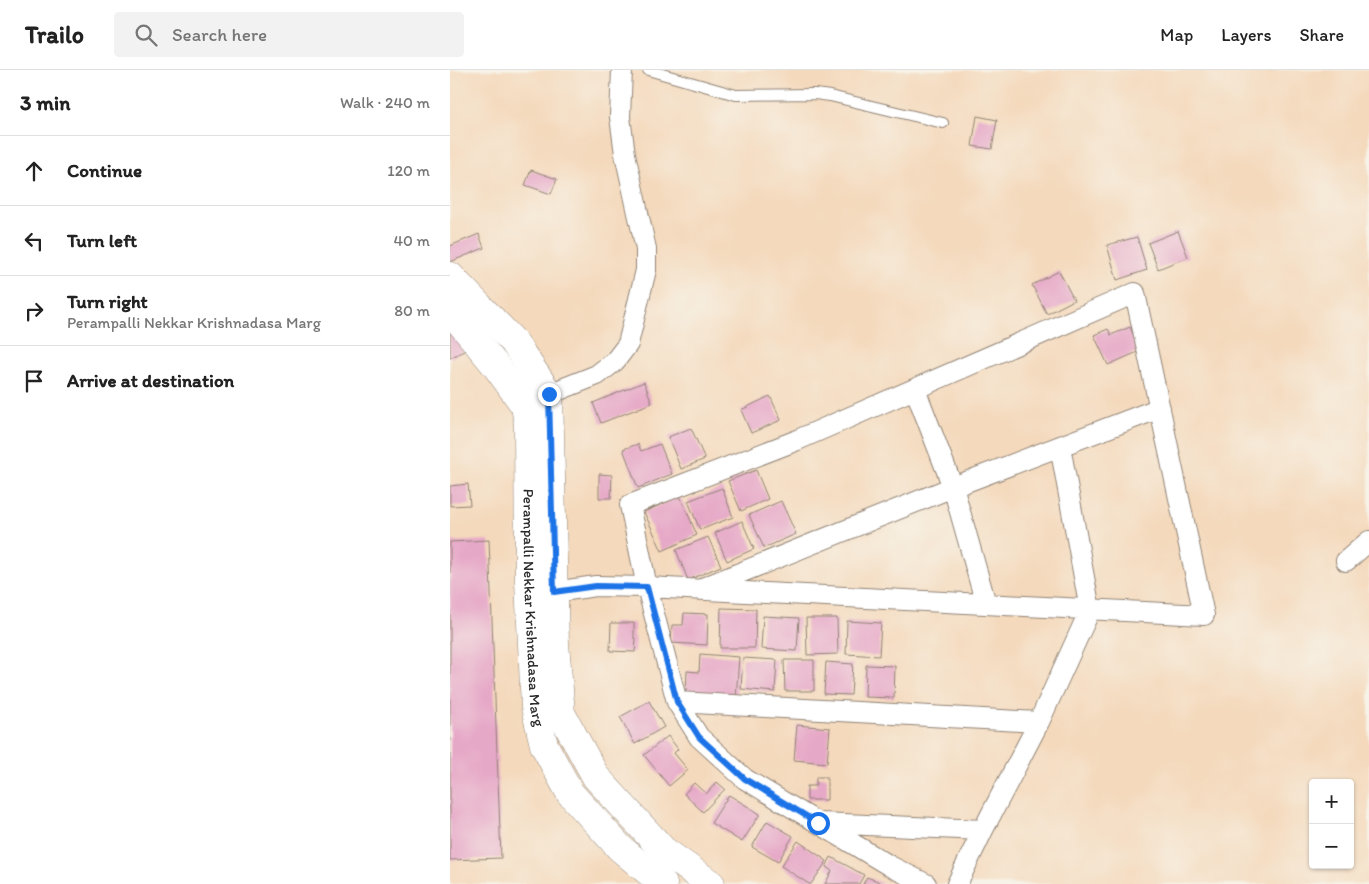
<!DOCTYPE html>
<meta charset="utf-8">
<style>
:root{--surface:#fff;--page:#f2f2f2;--text:#222;--muted:#767676;--line:#e0e0e0}
body{margin:0;font-family:Itim,sans-serif;background:var(--page);color:var(--text)}
.controls{position:absolute;right:15px;bottom:15px;display:grid;overflow:hidden;border-radius:5px;box-shadow:0 1px 4px #0004}
.controls button{width:45px;height:45px;display:grid;place-items:center;padding:0;border:0;border-bottom:1px solid var(--line);background:var(--surface);color:var(--text);font:25px sans-serif}
.stop{position:absolute;width:15px;height:15px;margin:-11px;border:4px solid #1a73e8;border-radius:50%;background:#fff}
.stop.end{background:#1a73e8;border-color:#fff;box-shadow:0 1px 5px #0008}
.list{margin:0;padding:0;list-style:none}
h2{display:flex;justify-content:space-between;align-items:center;height:65px;margin:0;padding:0 20px;font-size:21px}
h2 small{font-size:16px;font-weight:400;color:var(--muted)}
.list li{display:grid;grid-template-columns:32px 1fr auto;gap:15px;align-items:center;box-sizing:border-box;height:70px;padding:0 20px;border-top:1px solid var(--line)}
.list b{display:block;font-size:19px;white-space:nowrap}
.list p{margin:0;font-size:16px;white-space:nowrap;color:var(--muted)}
.list em{font-size:16px;font-style:normal;color:var(--muted)}
.icon{flex:none;width:28px;height:28px;fill:none;stroke:currentColor;stroke-width:2;stroke-linecap:round;stroke-linejoin:round}
.map{position:relative;flex:none;width:919px;height:814px;overflow:hidden}
header{display:flex;align-items:center;gap:30px;box-sizing:border-box;height:70px;padding:0 25px;background:var(--surface);border-bottom:1px solid var(--line)}
header strong{font-size:24px}
nav{display:flex;gap:28px;margin-inline-start:auto;font-size:18px}
.search{width:350px;height:45px;background:var(--page);display:flex;align-items:center;gap:12px;box-sizing:border-box;padding:0 18px;border-radius:5px;color:var(--muted);font-size:19px}
main{display:flex}
aside{flex:1;background:var(--surface)}
.map>svg:first-child{display:block}
.building{fill:#e6a8c7}
.lines{fill:none;stroke-linecap:round;stroke-linejoin:round}
.lane-casing{stroke:#908274;stroke-width:12}
.street-casing{stroke:#908274;stroke-width:22}
.secondary-casing{stroke:#908274;stroke-width:29}
.lane{stroke:#fff;stroke-width:10}
.street{stroke:#fff;stroke-width:20}
.secondary{stroke:#fff;stroke-width:28}
.route{stroke:#1a73e8;stroke-width:6}
.labels{text-anchor:middle;dominant-baseline:central;stroke-width:4;stroke-linejoin:round;paint-order:stroke}
.street-label{font-size:15px;fill:#2b2b2b;stroke:#f7f3e8}
</style>
<header>
<strong>Trailo</strong>
<div class="search"><svg class="icon" aria-label="search" viewBox="0 0 24 24"><circle cx="10" cy="10" r="6"/><path d="M15 15l6 6"/></svg>Search here</div>
<nav><a>Map</a><a>Layers</a><a>Share</a></nav>
</header>
<main>
<aside>
<h2>3 min<small>Walk · 240 m</small></h2>
<ul class="list">
<li><svg class="icon" aria-label="ahead" viewBox="0 0 24 24"><path d="M12 20V5M6 11l6-6 6 6"/></svg><div><b>Continue</b></div><em>120 m</em></li>
<li><svg class="icon" aria-label="left" viewBox="0 0 24 24"><path d="M17 20v-9H6M10 6l-5 5 5 5"/></svg><div><b>Turn left</b></div><em>40 m</em></li>
<li><svg class="icon" aria-label="right" viewBox="0 0 24 24"><path d="M7 20v-9h11M14 6l5 5-5 5"/></svg><div><b>Turn right</b><p>Perampalli Nekkar Krishnadasa Marg</p></div><em>80 m</em></li>
<li><svg class="icon" aria-label="arrive" viewBox="0 0 24 24"><path d="M6 21V4h12l-3 4 3 4H6"/></svg><div><b>Arrive at destination</b></div></li>
</ul>
</aside>
<div class="map">
<svg width="919" height="814" viewBox="0 0 919 814">
<rect width="100%" height="100%" fill="#f7f3e8"/>
<filter id="ink" filterUnits="userSpaceOnUse"><feTurbulence type="fractalNoise" baseFrequency=".02" numOctaves="2"/><feDisplacementMap in="SourceGraphic" scale="10" xChannelSelector="R" yChannelSelector="G"/><feConvolveMatrix kernelMatrix="1 2 1 2 8 2 1 2 1" color-interpolation-filters="sRGB"/></filter>
<filter id="wash" filterUnits="userSpaceOnUse"><feTurbulence type="fractalNoise" baseFrequency=".0096" numOctaves="4" result="noise"/><feDisplacementMap in="SourceGraphic" scale="20" xChannelSelector="R" yChannelSelector="G"/><feGaussianBlur stdDeviation="1.12" result="paint"/><feColorMatrix in="noise" values="0 0 0 0 0 0 0 0 0 0 0 0 0 0 0 0 0 1.4 0 .05"/><feComposite in="paint" operator="in"/></filter>
<g filter="url(#wash)">
<rect width="100%" height="100%" fill="#f4d9bc"/>
<g id="blocks">
<!-- building -->
<path class="building" d="M527 46 547 50 542 79 522 76Z
M81 100 107 109 101 124 75 115Z
M728 161 738 187 708 199 698 173Z
M29 164 34 178 0 192V176Z
M687 167 697 200 667 210 657 175Z
M609 201 624 230 597 244 582 215Z
M0 233 22 277 0 288Z
M680 257 690 281 658 295 644 265 658 259 661 265Z
M194 312 202 333 151 353 143 333Z
M320 326 331 350 301 363 291 340Z
M241 358 255 389 231 399 218 367Z
M188 374 191 381 210 374 222 404 188 418 173 379Z
M306 400 318 429 291 441 278 411Z
M149 404 162 405 161 428H149Z
M18 414 20 435 0 436V416Z
M272 418 283 447 250 460 238 431Z
M230 426 247 465 212 481 194 442Z
M331 431 346 464 314 478 299 445Z
M292 451 304 479 277 491 265 463Z
M258 467 271 496 238 510 226 480Z
M39 470 51 788 0 790V472Z
M271 538 306 539 305 578H270Z
M234 543 258 544 257 575 221 573 222 555H233Z
M313 546 349 548 347 581 311 579Z
M356 548H387L388 584 357 585Z
M397 551 431 553 429 586 396 584Z
M161 553H184V569H186L185 582 160 581Z
M250 584 289 587 286 628 236 624 237 601 249 602Z
M293 588 327 590 325 622 291 619Z
M334 590H364V621H335Z
M376 592 403 594 401 625 374 624Z
M416 595 445 596 444 628 415 627Z
M199 631 214 657 185 674 170 647Z
M347 655 380 658 377 693 344 690Z
M218 666 228 679 224 683 238 700 219 716 194 685Z
M366 707H377V730H357V716H366Z
M267 712 275 719 253 742 234 724 244 713 256 724Z
M279 725 310 744 292 772 261 753Z
M317 751 343 766 328 792 302 777Z
M348 771 377 791 361 814H359L331 796Z
M381 787 414 805 409 814H375L382 801 376 797Z
M417 807 434 814H413Z"/>
</g>
</g>
<g filter="url(#ink)">
<use href="#blocks" fill-opacity="0" stroke="#908274" stroke-width="1"/>
<g class="lines">
<defs>
<path id="lane" d="M198 0 286 25 365 24 380 26 493 53"/>
<path id="street" d="M465 319 503 417 710 338
M99 324 147 305 165 291 178 274 196 200V179L175 84 170 47 172 0
M896 491 919 471
M255 517 503 417 536 534
M104 522 146 516 197 517 754 545 685 223 345 371 180 435 197 517 227 632 249 667 295 709 440 796 476 814
M227 632 589 652 640 540 610 376
M370 753 533 760 589 652
M507 814 533 760"/>
<g id="secondary">
<path d="M0 206 63 271 99 324 105 574 111 643 146 707 213 780 261 814"/>
<path id="s1" d="M0 240 47 297 75 336 78 354 79 511 85 637 94 675 120 723 170 778 213 814"/>
</g>
</defs>
<!-- lane casing -->
<use href="#lane" class="lane-casing"/>
<!-- street casing -->
<use href="#street" class="street-casing"/>
<!-- secondary casing -->
<use href="#secondary" class="secondary-casing"/>
<!-- lane -->
<use href="#lane" class="lane"/>
<!-- street -->
<use href="#street" class="street"/>
<!-- secondary -->
<use href="#secondary" class="secondary"/>
</g>
</g>
<g class="lines" filter="url(#ink)">
<!-- route -->
<path class="route" d="M99 324 104 522 146 516 197 517 227 632 249 667 295 709 368 753"/>
</g>
<g class="labels">
<!-- street labels -->
<g class="street-label">
<text stroke="none"><textPath href="#s1" startOffset="324">Perampalli Nekkar Krishnadasa Marg</textPath></text>
</g>
</g>
</svg>
<div class="controls">
<button>+</button>
<button>−</button>
</div>
<div class="stop" style="left:368px;top:753px"></div>
<div class="stop end" style="left:99px;top:324px"></div>
</div>
</main>
